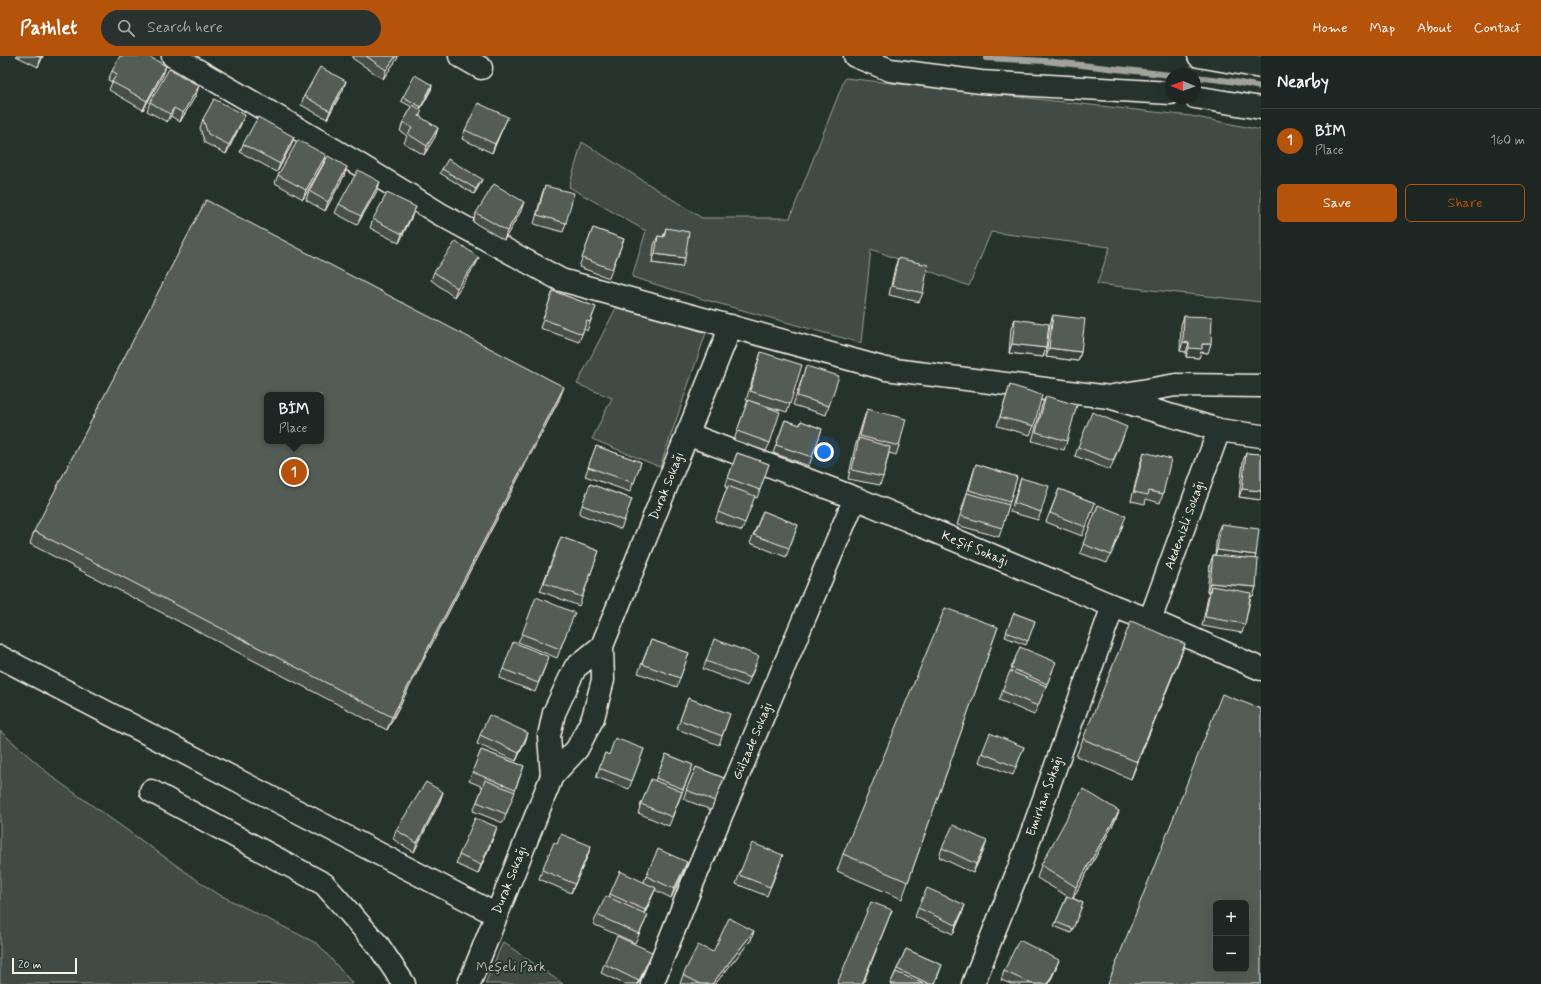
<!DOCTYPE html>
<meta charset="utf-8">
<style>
:root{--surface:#1c2622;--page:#29322f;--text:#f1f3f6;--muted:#a0a5a5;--line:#3a4340;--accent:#b45309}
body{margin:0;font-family:Mynerve,sans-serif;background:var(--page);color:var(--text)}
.controls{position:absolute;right:12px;bottom:12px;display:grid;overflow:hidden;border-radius:6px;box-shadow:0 4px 16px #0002}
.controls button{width:36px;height:36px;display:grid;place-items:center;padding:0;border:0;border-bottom:1px solid var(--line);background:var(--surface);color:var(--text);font:20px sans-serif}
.compass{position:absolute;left:1165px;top:12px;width:36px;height:36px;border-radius:50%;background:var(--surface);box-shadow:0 4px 16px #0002;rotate:271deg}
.scale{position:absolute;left:12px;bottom:10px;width:65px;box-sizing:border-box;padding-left:4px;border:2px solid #f4f1e8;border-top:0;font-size:11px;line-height:14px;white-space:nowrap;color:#f4f1e8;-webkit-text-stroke:3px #26332d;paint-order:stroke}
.you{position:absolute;left:824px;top:396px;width:14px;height:14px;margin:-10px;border:3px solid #fff;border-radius:50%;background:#1a73e8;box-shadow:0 0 0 6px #1a73e833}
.badge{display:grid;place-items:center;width:26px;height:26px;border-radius:50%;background:var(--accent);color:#fff;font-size:13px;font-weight:700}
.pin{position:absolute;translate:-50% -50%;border:2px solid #fff;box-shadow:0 1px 4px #0006}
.popup{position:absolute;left:264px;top:336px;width:60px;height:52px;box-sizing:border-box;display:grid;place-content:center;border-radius:6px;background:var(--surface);filter:drop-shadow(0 1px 3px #0005);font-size:13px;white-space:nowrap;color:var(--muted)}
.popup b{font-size:15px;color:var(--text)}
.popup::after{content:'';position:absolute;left:50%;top:100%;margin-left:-8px;border:8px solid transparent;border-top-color:var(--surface)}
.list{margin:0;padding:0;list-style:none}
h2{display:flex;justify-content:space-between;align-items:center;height:52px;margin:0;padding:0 16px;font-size:17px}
h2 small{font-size:13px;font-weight:400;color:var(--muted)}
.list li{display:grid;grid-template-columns:26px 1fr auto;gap:12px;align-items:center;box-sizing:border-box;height:64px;padding:0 16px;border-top:1px solid var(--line)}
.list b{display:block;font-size:15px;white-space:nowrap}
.list p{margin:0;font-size:13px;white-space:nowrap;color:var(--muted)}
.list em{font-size:13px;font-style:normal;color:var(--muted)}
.actions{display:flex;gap:8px;padding:12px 16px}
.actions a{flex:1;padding:9px 0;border:1px solid var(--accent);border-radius:6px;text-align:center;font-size:14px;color:var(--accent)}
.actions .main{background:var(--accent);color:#fff}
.icon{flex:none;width:22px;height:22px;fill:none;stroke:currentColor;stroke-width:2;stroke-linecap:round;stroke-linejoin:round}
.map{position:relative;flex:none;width:1261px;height:928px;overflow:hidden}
header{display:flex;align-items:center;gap:24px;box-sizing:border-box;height:56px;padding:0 20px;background:var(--accent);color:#fff}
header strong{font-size:19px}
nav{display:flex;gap:22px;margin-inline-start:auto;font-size:14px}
.search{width:280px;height:36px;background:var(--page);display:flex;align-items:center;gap:10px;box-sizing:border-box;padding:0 14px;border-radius:22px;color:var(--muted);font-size:15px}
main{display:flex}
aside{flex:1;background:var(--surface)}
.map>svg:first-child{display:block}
.green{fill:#414b45;stroke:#9a9e96}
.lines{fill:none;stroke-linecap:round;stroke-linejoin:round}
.stream{stroke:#9fa39b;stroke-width:6}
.minor-casing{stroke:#f4f1e8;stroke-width:25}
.major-casing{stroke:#f4f1e8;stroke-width:25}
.minor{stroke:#26332d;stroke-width:22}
.major{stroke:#26332d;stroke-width:22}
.wall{fill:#474f49;stroke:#f4f1e8}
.shaded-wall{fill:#39403c;stroke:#f4f1e8}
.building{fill:#525c55;stroke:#f4f1e8;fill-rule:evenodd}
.labels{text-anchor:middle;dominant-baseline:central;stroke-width:4;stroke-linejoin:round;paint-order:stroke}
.street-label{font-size:13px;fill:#f4f1e8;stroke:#26332d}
.park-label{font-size:13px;fill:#bebfb7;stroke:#26332d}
</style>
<header>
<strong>Pathlet</strong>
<div class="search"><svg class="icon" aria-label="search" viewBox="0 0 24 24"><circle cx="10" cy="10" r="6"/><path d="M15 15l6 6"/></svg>Search here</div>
<nav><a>Home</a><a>Map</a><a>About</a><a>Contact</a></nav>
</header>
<main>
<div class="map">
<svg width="1261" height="928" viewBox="0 0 1261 928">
<rect width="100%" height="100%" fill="#26332d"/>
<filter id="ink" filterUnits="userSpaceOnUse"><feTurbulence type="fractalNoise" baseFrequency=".025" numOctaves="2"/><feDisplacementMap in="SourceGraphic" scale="8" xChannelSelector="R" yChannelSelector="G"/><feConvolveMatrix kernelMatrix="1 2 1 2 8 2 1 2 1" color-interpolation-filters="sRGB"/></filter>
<g filter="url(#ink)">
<!-- green -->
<path class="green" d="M845 22 1191 60 1261 74V246L1097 228 1110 191 991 176 969 230 871 193 861 287 706 244 632 221 646 175 569 131 582 86 702 162H790Z
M618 248 706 277 660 411 592 383 612 342 577 328Z
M0 675 55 723 214 836 318 888 353 928H0Z
M503 886 563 928H485Z"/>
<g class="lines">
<!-- stream -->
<path class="stream" d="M986 2 1045 5 1171 19
M1195 21 1230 25 1261 31"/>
<defs>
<path id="minor" d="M173 0 355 106 440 158 561 224 886 313 1109 341 1219 374 1261 380
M460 0 481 12
M1113 340 1176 329 1261 330
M687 378 855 442 1113 550 1150 564 1261 613
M1150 564 1219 374
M0 601 497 859
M552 720 549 680 554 657 575 612 602 590
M151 735 324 828 378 889 404 928
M469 928 552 720 577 693 593 662 603 624 602 590 731 270
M652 928 693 826 855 442
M973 928 1020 810 1113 550"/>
<path id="major" d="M855 0 890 14 981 26 1171 37
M1199 0 1261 11
M1195 41 1261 52"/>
</defs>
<!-- minor casing -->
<use href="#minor" class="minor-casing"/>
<!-- major casing -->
<use href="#major" class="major-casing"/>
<!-- minor -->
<use href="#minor" class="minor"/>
<!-- major -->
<use href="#major" class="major"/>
</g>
<!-- wall -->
<path class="wall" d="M16 0H43L38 11Z
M353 0H398L397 3 383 23 352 2Z
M166 10 163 19 143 54 109 34 112 26 108 24 112 15Z
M432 29 431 34 420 54V61L438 72 435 81 424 99 404 87 407 80 400 75 403 66 412 51 401 45 403 41Z
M343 34 327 63 301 49 304 40Z
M196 39 180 66 171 60 167 66 147 55 150 46Z
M508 61 504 69 492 97 462 83 465 74Z
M203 63 241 68 226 98 205 87 200 72Z
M243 88 291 90 277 116 240 96Z
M326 99 323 108 303 143 275 127 278 119Z
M442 113 482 123 480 128 474 138 440 117Z
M344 120 325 155 306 144 309 135Z
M545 130 566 167 563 176 534 168 542 138Z
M377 135 357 169 335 157 339 148Z
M521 155 504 184 473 166 476 157Z
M412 160 399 187 370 172 373 163Z
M593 172 624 183 609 222 579 211Z
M666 172 682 211 652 207 654 189 658 180 663 181Z
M479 202 475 210 454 241 431 224 434 216Z
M898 202 923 237 919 246 889 239 895 211Z
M553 235 596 251 587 275 584 273 579 286 540 272Z
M1053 259 1081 296 1078 305 1046 301 1050 268Z
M1184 260 1208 297 1201 296 1199 302 1186 301V296L1180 295 1181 269Z
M1015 263 1046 292 1043 301 1009 297 1011 272Z
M761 296 790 348 787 356 746 344Z
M806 310 829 350 826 359 793 349Z
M1010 329 1034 370 1030 379 997 370Z
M1046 340 1067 385 1064 394 1032 385 1042 349Z
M559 344 387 674 30 488 34 475Z
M748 344 770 387 766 395 734 384Z
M867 353 899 390 896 399 889 397 883 421 880 429 848 423 855 391 864 362Z
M785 364 800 369 801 365 822 373 809 410 773 397Z
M1124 379 1110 414 1075 400 1078 391Z
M596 390 641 406 630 436 585 420Z
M1144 396 1163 438 1160 447 1146 443 1145 448 1131 445 1141 405Z
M737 397 769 408 757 442 754 441 742 475 715 465 727 432 725 431Z
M1246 397 1261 398V444L1239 441 1243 405Z
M976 408 1017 421 1002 472 999 481 957 469Z
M1021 422 1041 456 1038 464 1010 456Z
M590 428 632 443 621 473 579 458Z
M1059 433 1095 447 1082 480 1046 466Z
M1098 449 1123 469 1107 507 1080 497Z
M763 455 798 469 786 501 750 487Z
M1221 468 1256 499 1254 503 1256 531 1253 540H1251L1245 568 1242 577 1202 570 1209 536H1207L1210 508 1213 499H1215L1217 477Z
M561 481 599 495 579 550 540 535Z
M1014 557 1035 565 1026 589 1005 581Z
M571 565 557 602 518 586 522 578Z
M998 571 902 843 837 815 843 798Z
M651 584 689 597 677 631 638 617Z
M1185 588 1179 604 1131 723 1076 700 1083 683Z
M1020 591 1053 614 1034 659 999 644Z
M549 601 535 636 499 622 503 613Z
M706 605 756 609 747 630 703 613Z
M688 642 730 658 719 689 677 673Z
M528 677 525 686 516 705 477 688 480 679Z
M1024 691 1013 719 979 706 982 697Z
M644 693 629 733 596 721 605 697 609 699Z
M481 694 524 710 503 767 473 755 483 731 469 725Z
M666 698 693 709 669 770 638 757 641 748 655 725Z
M696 711 724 722 711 754 683 743Z
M443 736 440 745 414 796 393 783 396 774Z
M1119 755 1114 767 1073 842 1083 847 1071 877 1054 870 1067 840 1037 822 1041 809Z
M494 780 478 818 456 808 459 799Z
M942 792 984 794 973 817 939 801Z
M588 799 571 837 539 823 542 814Z
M780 808 767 840 736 828 739 819Z
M684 815 671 842 655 834 645 858 648 859 644 868 635 887 593 868 597 859 609 841 610 838 644 826 646 820Z
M918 852 962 858 953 878 915 861Z
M754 875 751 884 715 928H680L683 919Z
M906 893 942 909 935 928H890Z
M649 905 638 928H624L601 917 604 908Z
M1056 912 1049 928H1011L1001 924 1004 915Z"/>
<!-- shaded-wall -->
<path class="shaded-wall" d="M42 0H43L38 11 41 2Z
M396 0H398L397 3 383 23 386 14Z
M166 10 163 19 143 54 147 45Z
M346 25 343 34 327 63 330 55Z
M432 29 431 34 419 55Z
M199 30 196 39 180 66 183 57Z
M174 52 171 60 167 66 170 58Z
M245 59 241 68 226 98 229 89Z
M508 61 504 69 492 97 495 88Z
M438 72 435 81 424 99 427 90Z
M294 81 291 90 277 116 280 108Z
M326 99 323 108 303 143 306 134Z
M347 111 344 120 325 155 328 146Z
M482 123 480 128 474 138 476 133Z
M380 126 377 135 357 169 361 160Z
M524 146 521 155 504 184 507 175Z
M416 151 412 160 399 187 402 178Z
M655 198 685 202 682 211 652 207Z
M479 202 475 210 454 241 457 232Z
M1183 286 1189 287 1186 296 1180 295Z
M1012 288 1046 292 1043 301 1009 297Z
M1202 288H1211L1208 297 1201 296 1199 302 1186 301 1189 292Z
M1049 292 1081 296 1078 305 1046 301Z
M564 331 559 344 387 674 392 661Z
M1242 433 1261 435V444L1239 441Z
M1217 494 1256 499 1253 508 1214 503Z
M1210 527 1256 531 1253 540 1210 536 1211 530 1209 536H1207Z
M1185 588 1179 604 1131 723 1137 706Z
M528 677 525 686 516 705 519 697Z
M443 736 440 745 414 796 417 787Z
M1119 755 1114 767 1072 844 1076 831Z
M497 771 494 780 478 818 481 809Z
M987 785 984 794 973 817 976 808Z
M591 790 588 799 571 837 575 828Z
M687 806 684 815 671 842 674 833Z
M656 832 652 840 642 863 645 854Z
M965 849 962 858 953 878 956 869Z
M892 854 863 928H862Z
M754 875 751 884 715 928H712Z
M652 896 649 905 638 928H637Z
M1059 904 1056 912 1049 928H1048Z"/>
<!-- building -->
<path class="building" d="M36 0H42L41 2Z
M120 0H148L166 10 147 45 112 26 117 18 112 15Z
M366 0H396L386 14Z
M320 11 346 25 330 55 304 40Z
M169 13 199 30 183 57 174 52 170 58 150 46Z
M415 19 432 29 421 51 403 41Z
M214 43 245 59 229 89 208 78 203 63Z
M478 47 508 61 495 88 465 74Z
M413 49 422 55 419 60 438 72 427 90 408 78 412 72 403 66Z
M258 61 294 81 280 108 243 88Z
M298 84 326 99 306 134 278 119Z
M328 100 347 111 328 146 309 135Z
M448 103 482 123 476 133 442 113Z
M358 114 380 126 361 160 339 148Z
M494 128 524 146 507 175 476 157Z
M545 130 574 137 566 167 537 159Z
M387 137 416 151 402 178 373 163Z
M206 144 564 331 392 661 34 475ZM267 339H321V385H267Z
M593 172 624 183 612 213 582 202Z
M666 172 689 176 685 202 655 198 658 180 664 181Z
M456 185 479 202 457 232 434 216Z
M898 202 928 209 923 237 892 230Z
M553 235 596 251 590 266 587 265 582 278 543 263Z
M1053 259 1085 263 1081 296 1049 292Z
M1184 260 1212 261 1211 288H1202V293L1189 292V287L1183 286Z
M1015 263 1049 268 1046 292 1012 288Z
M761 296 802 309 790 348 750 335Z
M806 310 839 320 829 350 797 340Z
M1010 329 1042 339 1034 370 1000 361Z
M1046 340 1077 349 1067 385 1036 376Z
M748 344 780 356 770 387 737 375Z
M867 353 906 363 899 390 860 380Z
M1092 356 1127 371 1113 405 1078 391Z
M785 364 800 369 801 365 822 373 812 401 776 389Z
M859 382 890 391 883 421 852 414Z
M596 390 641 406 634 427 588 411Z
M1144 396 1171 403 1163 438 1149 435 1148 439 1134 436Z
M737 397 769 408 760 434 728 422Z
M1246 397 1261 398V435L1242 433Z
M976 408 1017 421 1010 446 969 434Z
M1021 422 1049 430 1041 456 1014 447Z
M590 428 632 443 624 465 582 449Z
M728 430 755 440 745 467 718 456Z
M1059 433 1095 447 1086 471 1050 457Z
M967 437 1009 449 1002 472 961 460Z
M1098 449 1126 460 1111 499 1083 488Z
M763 455 798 469 789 492 754 479Z
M1221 468 1259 473 1256 499 1217 494Z
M561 481 599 495 582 541 544 527Z
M1213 499 1258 503 1256 531 1210 527Z
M1211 530 1251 537 1245 568 1205 561Z
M536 541 575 557 560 593 522 578Z
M945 552 998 571 908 826 843 798Z
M1014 557 1035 565 1028 585 1006 576Z
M1131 565 1185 588 1137 706 1083 683Z
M714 583 759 600 750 622 706 605Z
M651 584 689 597 680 622 642 608Z
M513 586 549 601 538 627 503 613Z
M1020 591 1056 606 1047 628 1011 612Z
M1010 615 1046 630 1038 650 1002 635Z
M1222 638 1261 653V928H1108ZM1216 847H1246V913H1216Z
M688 642 730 658 722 680 680 664Z
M489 659 528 677 519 697 480 679Z
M990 677 1024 691 1016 711 982 697Z
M615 682 644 693 632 725 599 712 605 697 609 699Z
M481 694 524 710 515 733 472 716Z
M666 698 693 709 683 733 656 722Z
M696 711 724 722 715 745 686 734Z
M651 723 682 736 672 761 641 748Z
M485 724 515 736 506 758 477 746Z
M426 726 443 736 417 787 396 774Z
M1083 733 1119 755 1076 831 1041 809Z
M475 762 497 771 481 809 459 799Z
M953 769 987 785 976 808 942 792Z
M561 778 591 790 575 828 542 814 554 786 557 788Z
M752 787 783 799 770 831 739 819Z
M658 793 687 806 674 833 646 820Z
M620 815 656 832 645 854 610 838Z
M927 832 965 849 956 869 918 852Z
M606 840 648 859 639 878 597 859Z
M1067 840 1083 847 1073 873 1056 866Z
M871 846 892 854 862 928H837Z
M729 862 754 875 712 928H701L683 919 698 889 713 896Z
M617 880 652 896 639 925 604 908Z
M1019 884 1059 904 1048 928H1032L1004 915Z
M906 893 942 909 934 928H930L897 913Z
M896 916 924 928H890Z"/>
</g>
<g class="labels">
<!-- street labels -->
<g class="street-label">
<text transform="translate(667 430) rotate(-68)">Durak Sokağı</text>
<text transform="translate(1185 469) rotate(-70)">Akdenizli Sokağı</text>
<text transform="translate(975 493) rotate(23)">Keşif Sokağı</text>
<text transform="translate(753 685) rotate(-67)">Gülzade Sokağı</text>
<text transform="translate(1045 740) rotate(-70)">Emirhan Sokağı</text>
<text transform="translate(510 824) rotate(-68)">Durak Sokağı</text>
</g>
<!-- park labels -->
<g class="park-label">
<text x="511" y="911">Meşeli Park</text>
</g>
</g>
</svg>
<div class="controls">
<button>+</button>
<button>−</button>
</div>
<svg class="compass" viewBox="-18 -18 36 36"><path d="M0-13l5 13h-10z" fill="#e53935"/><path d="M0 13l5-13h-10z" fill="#a0a5a5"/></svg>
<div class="scale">20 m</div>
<div class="you"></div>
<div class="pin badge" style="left:294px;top:416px">1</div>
<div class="popup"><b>BİM</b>Place</div>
</div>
<aside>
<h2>Nearby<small></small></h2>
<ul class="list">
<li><span class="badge">1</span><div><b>BİM</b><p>Place</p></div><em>160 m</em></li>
</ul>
<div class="actions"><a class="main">Save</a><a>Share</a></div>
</aside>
</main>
